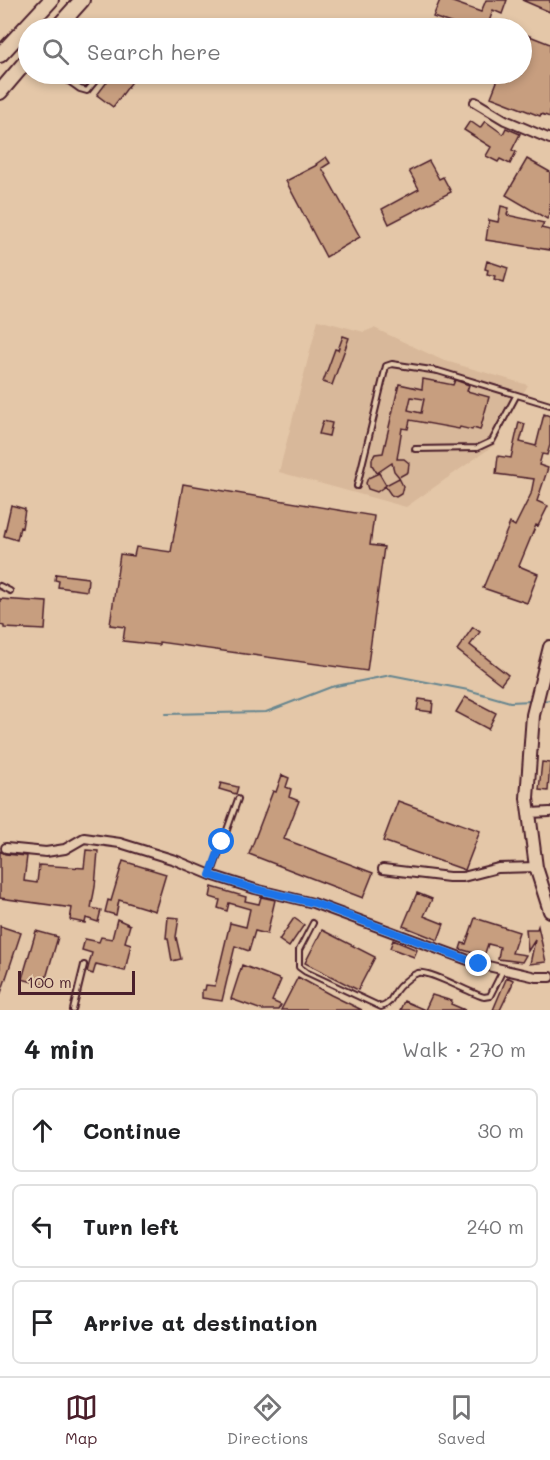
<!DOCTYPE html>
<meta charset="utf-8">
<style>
:root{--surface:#fff;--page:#f6f6f6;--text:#202124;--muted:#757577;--line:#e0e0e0;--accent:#4a1f2b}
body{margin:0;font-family:Mali,sans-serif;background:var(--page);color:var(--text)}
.scale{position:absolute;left:18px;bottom:15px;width:117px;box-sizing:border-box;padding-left:6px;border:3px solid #4a1f2b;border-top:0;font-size:16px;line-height:21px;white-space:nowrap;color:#4a1f2b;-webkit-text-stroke:4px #e5caad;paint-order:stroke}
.stop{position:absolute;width:18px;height:18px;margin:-14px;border:4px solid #1a73e8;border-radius:50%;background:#fff}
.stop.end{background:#1a73e8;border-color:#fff;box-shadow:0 2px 6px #0008}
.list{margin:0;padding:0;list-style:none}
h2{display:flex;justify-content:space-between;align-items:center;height:78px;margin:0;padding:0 24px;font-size:26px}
h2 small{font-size:20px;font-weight:400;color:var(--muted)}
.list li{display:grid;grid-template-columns:39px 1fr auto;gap:18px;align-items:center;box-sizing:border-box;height:84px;margin:0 12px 12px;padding:0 12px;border:2px solid var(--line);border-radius:9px}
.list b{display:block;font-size:22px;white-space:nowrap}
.list em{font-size:20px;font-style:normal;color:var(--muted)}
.icon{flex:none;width:33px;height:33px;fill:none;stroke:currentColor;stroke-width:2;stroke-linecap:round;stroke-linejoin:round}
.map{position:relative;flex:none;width:550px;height:1010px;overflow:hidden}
.search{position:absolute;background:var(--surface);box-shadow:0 3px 9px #0003;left:18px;right:18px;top:18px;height:66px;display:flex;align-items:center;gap:15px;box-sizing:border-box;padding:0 21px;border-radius:33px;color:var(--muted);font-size:22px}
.sheet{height:366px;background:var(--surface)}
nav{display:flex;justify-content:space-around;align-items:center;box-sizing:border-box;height:84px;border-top:2px solid var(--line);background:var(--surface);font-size:16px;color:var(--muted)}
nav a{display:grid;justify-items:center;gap:3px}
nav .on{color:var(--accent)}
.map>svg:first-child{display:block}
.built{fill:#d8b89a}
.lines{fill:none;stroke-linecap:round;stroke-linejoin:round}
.stream{stroke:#67868f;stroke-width:2}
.building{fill:#c79e7f;stroke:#4a1f2b;stroke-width:1.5;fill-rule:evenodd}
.service-casing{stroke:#4a1f2b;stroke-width:8}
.minor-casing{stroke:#4a1f2b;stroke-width:12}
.trunk-casing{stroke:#4a1f2b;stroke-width:16}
.motorway-casing{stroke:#4a1f2b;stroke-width:18}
.service{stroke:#e5caad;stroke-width:4}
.minor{stroke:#e5caad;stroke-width:8}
.trunk{stroke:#e5caad;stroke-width:12}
.motorway{stroke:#e5caad;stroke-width:14}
.route{stroke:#1a73e8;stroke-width:8}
</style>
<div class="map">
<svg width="550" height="1010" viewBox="0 0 550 1010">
<rect width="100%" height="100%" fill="#e4c7a8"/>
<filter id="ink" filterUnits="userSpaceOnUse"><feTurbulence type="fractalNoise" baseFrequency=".0167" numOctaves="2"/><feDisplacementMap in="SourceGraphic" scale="12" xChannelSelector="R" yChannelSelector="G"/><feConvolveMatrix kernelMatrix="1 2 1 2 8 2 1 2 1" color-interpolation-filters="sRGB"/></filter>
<g filter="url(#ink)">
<!-- built -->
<path class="built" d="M318 320 364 332 374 328 442 360 528 385 493 446 406 507 279 472Z"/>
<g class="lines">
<!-- stream -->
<path class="stream" d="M541 701 550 700
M166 714 266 712 331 687 391 675 468 690 510 702 532 701"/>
</g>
<!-- building -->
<path class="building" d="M440 0H447L481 12 486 0H507L502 14 493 10 487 28H465L433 17Z
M522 0H550V12Z
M522 33 550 44V117L541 114 540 116 491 97 500 74H522Z
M113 74H126L134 79 113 107 97 95Z
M470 121 480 128 485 121 503 134 506 128 520 134 512 150 516 152 510 164 500 159 498 162 486 156 491 147 464 130Z
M326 157 330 163 322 168 360 237 326 257 286 181 317 165 316 164Z
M527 159 550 172V212L547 219 506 195Z
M429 161 439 179 443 177 451 192 389 224 382 209 419 189 409 171Z
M501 206 509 208 507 215 544 223 541 228 550 230V250L486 240 489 220 498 222Z
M487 261 508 268 504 282 494 279 495 276 487 274 488 270 485 269Z
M343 336 349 338 332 385 323 382 335 349 338 350Z
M423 379 453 385 455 380 469 385 467 391 489 397 480 430 473 428 472 430 460 427 459 429 410 420 408 429 402 428 397 459H404L409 463 408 472 399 477 394 471 392 463 377 473 372 465V459L375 454 383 453 399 384 422 389ZM411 397 424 399 421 413 408 410Z
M544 414 550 416V445L547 455 542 454 539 465 548 468 537 501 548 506 538 526 536 525 519 566 538 574 527 603 483 588 510 523 515 526 531 494 534 479 496 474 498 456 511 458 519 422 525 424 520 442 536 446Z
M323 421 332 423 329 436 319 434Z
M379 473 386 485 399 478 403 486 401 494 396 497 391 495 385 486 377 492 368 489 366 483 368 478Z
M183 484 374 516 370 545 384 547 367 671 159 642V645L123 641 125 627 110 625 120 554 134 556 136 547 171 552Z
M11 505 25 509 22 528 20 527 17 540 4 536Z
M56 574 88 578 87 591 58 587 59 581 55 580Z
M0 599 47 602 45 630 4 628V626L0 625Z
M473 627 480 632 470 645 508 675 501 684 457 650Z
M465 697 496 713 488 729 456 712Z
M419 699 433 701 432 712 417 710Z
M542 762 550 763 548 791 539 790Z
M282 775 289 778 286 787 291 789 289 797 299 801 284 839 373 873 363 898 249 854 273 791 276 792Z
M221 783 238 787 236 794 219 789Z
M398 801 480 831 465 870 383 841Z
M86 850 98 851 95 887 91 908 101 910 98 922 86 918 85 923 70 920 72 908 0 898V851L5 854 27 856 24 881 37 883 39 865 84 868Z
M123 861 166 874 155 911 119 900 116 915 105 912 108 900 111 901Z
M212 887 246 897 245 901 259 904 261 897 275 900 267 934 255 931 249 951 235 946 222 1001 202 998V990H205L206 985 215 986 230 923 246 927 250 909 229 903 227 911 218 908 220 900 210 897Z
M417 893 432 899 424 916 444 924 438 940 403 926Z
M168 917 179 918 176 937 181 959 172 961 168 938H166Z
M294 918 304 925 289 947 279 940Z
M475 918 519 932 512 953 526 955 522 962 498 959 500 947 488 944 484 956 460 949 462 943 466 944Z
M117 919 130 925 125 942 131 944 125 971 96 964 93 974 87 972 92 953 82 950 85 939 99 942 101 937 112 939Z
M0 926 21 933 1 993H0Z
M538 926 546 962 530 964 535 940 528 951 526 929H537Z
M322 930 375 957 358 990 305 963Z
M36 931 58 937 44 985 22 979Z
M393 940 417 950 414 957 390 948Z
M242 965 281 980 272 1001 281 1005 278 1010H262L231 999Z
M298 977 331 995 362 1010H281Z
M507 977 513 980 512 985 500 1010H493Z
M432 995 452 1001 451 1004 465 1010H400L404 1001 425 1010Z"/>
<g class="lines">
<defs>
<path id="service" d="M59 74 80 89 87 91 101 74
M67 79 72 74
M415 449 477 448 492 441 516 396
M357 486 386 366 392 364 438 371 550 405
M0 586 10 591
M211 875 238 799
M313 923 299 950V967L306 972 381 1007C392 1004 392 994 399 987 404 982 411 975 418 973 430 970 469 993 484 997L490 996 503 970
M73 1010 84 965"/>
<path id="minor" d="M475 102 505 120 550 139
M530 813 550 812
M6 848 46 852 65 849 84 838 120 843 175 860 211 875 255 889 313 903 479 964 536 977H550
M383 869 449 877H463L498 868 536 867"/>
<path id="trunk" d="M550 647 533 715 527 798 536 867 550 911"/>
<path id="motorway" d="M57 28 82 0
M0 55 51 0
M0 92 28 59"/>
</defs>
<!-- service casing -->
<use href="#service" class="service-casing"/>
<!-- minor casing -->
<use href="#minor" class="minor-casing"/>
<!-- trunk casing -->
<use href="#trunk" class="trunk-casing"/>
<!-- motorway casing -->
<use href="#motorway" class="motorway-casing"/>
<!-- service -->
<use href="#service" class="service"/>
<!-- minor -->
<use href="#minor" class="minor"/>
<!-- trunk -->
<use href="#trunk" class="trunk"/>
<!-- motorway -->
<use href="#motorway" class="motorway"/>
</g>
</g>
<g class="lines" filter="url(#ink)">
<!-- route -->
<path class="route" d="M222 842 210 875 255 889 314 903 479 964"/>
</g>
</svg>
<div class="scale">100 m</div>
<div class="stop" style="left:222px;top:842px"></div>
<div class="stop end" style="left:479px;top:964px"></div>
<div class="search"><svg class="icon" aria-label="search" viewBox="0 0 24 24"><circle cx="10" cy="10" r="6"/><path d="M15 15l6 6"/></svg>Search here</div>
</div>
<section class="sheet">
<h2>4 min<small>Walk · 270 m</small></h2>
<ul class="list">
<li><svg class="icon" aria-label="ahead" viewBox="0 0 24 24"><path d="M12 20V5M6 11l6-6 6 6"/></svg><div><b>Continue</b></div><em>30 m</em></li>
<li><svg class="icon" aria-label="left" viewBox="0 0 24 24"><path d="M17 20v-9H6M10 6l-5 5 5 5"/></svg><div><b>Turn left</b></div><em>240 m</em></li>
<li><svg class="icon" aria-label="arrive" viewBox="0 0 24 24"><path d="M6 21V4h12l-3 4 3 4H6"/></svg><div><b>Arrive at destination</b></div></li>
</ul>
</section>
<nav>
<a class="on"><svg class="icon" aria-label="map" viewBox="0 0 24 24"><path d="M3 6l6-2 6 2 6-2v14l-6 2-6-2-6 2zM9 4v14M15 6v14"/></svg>Map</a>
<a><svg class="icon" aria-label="directions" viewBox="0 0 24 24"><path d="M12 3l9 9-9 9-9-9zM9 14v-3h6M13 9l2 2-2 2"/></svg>Directions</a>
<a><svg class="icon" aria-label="saved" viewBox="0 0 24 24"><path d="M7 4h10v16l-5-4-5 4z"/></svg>Saved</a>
</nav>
